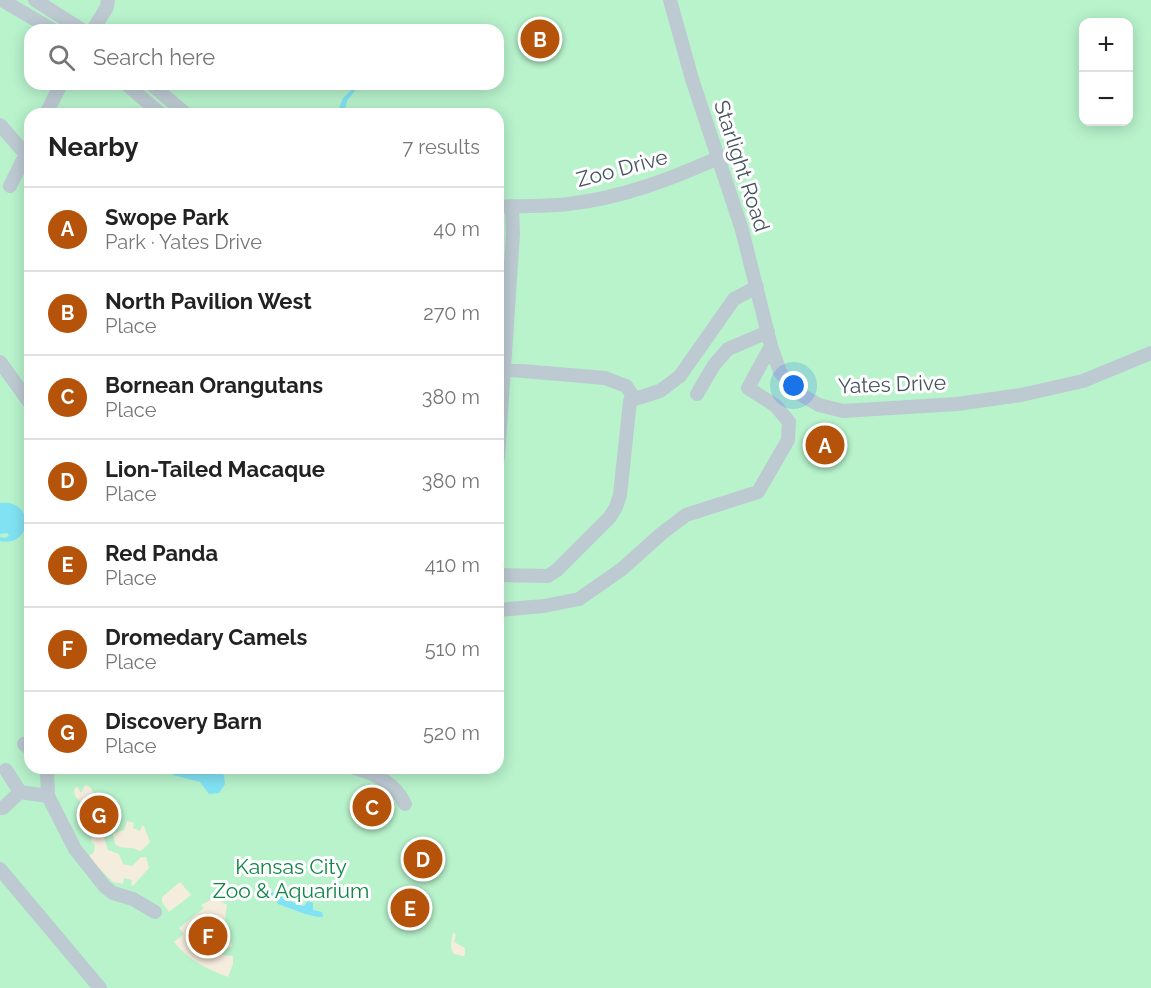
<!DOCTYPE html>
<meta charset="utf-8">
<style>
:root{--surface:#fff;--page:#f6f6f6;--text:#222;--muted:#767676;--line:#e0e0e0;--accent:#b45309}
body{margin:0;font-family:Raleway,sans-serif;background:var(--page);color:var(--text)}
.controls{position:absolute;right:18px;top:18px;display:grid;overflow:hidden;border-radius:12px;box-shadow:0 3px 15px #0003}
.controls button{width:54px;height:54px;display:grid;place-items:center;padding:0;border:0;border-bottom:2px solid var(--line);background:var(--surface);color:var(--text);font:30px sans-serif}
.you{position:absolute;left:794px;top:386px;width:21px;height:21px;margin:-15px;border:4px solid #fff;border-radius:50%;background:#1a73e8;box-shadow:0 0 0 9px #1a73e833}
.badge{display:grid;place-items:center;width:39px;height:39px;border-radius:50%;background:var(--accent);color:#fff;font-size:20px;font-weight:700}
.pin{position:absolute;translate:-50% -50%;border:3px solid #fff;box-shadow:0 2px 6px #0006}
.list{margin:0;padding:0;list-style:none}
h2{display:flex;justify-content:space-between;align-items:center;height:78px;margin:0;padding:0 24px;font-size:26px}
h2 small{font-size:20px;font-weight:400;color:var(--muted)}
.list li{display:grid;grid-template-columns:39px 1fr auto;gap:18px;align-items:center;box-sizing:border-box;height:84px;padding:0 24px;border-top:2px solid var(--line)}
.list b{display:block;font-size:22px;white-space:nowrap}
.list p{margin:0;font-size:20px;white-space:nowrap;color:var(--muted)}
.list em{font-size:20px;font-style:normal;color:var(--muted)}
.icon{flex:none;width:33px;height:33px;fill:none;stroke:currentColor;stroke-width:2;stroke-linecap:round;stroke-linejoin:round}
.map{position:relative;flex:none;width:1151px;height:988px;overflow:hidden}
.search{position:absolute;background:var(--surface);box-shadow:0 3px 15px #0003;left:24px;top:24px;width:480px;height:66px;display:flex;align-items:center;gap:15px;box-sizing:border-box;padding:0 21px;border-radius:18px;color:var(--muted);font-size:22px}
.panel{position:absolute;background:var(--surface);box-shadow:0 3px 15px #0003;left:24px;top:108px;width:480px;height:666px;border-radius:18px}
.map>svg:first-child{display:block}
.green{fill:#b8f3cc;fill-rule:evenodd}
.sand{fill:#f4ecdd}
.water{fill:#81e2f4}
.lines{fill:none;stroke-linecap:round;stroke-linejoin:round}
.minor{stroke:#bdcad2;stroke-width:14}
.labels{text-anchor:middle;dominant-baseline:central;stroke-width:6;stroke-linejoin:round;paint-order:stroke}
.street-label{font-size:21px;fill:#45535e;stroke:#fff}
.park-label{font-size:21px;fill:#0e8644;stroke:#fff}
</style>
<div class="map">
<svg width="1151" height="988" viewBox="0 0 1151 988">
<rect width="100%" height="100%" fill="#f1eeee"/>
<!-- green -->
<path class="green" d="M0 0H1151V988H0ZM1084 22H1128V122H1084ZM30 30H498V84H30ZM30 114H498V768H30Z"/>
<!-- sand -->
<path class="sand" d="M85 785 90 787 97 798 85 807 75 796 74 790 77 786 81 793Z
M127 821 134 823 133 828 140 831 142 826H144L150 842 142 850 139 851C131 845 122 851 115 844L113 834 124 830Z
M102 830 108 850 119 854 123 864 132 866 141 857H146L149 868 133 886 131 885 132 880 124 878 123 884 113 882 88 857 94 852 95 845 91 841 92 837Z
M180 882 191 895 169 912 162 902V897Z
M215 898 227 905 225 919 232 946 221 951 223 955 233 956V964L228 977C207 969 188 960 174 942L184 934 179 928 204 908 201 905Z
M453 932 456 935 454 942 465 948V955L463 956 454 954C449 947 452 940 453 932Z"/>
<!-- water -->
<path class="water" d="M355 86 357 88 347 101 344 114H337L343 98Z
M0 503C34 498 34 547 0 541V537L5 538 9 536 7 533 0 534Z
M166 768H193L206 772 216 770 224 775 225 784 219 793 209 794 200 782 173 775Z
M282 889 287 891 282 895 283 899 304 906 308 901 313 903V910L322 912 323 917C312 918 290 908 278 904L276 900 264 899 265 893H271Z"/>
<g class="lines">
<!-- minor -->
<path class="minor" d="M2 0 53 30
M35 0 82 30
M670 0 692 79 742 230 771 346 780 372 798 393 819 405 843 411 957 404 1021 395 1083 381 1151 353
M93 30 107 7 108 0
M126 84 161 114
M151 84 186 114
M46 114 61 84
M0 125 30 159
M10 186 29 148
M498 207C521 205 545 207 568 204 621 198 669 180 718 158
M0 362 30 403
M498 369 605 378 626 386 635 399 630 401 620 495 616 507 610 517 557 570 548 576 498 575
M697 394 714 365 728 349 768 332
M635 399 660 391 680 376 734 299 757 287
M498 457 513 234 512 206
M498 610 544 606 579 599 622 569 661 534 686 515 758 492 788 440 789 422 776 406 748 388 771 346
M24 744 30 749
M44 768 47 773 48 796
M355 768C376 774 395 783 405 804
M6 770 20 792
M0 808H3L20 792 48 796 75 849 105 887 113 893 133 899 155 912
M0 869 100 988"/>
</g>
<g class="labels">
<!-- street labels -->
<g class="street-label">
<text transform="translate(742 166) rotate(72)">Starlight Road</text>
<text transform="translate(622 168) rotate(-15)">Zoo Drive</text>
<text transform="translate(892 384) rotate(-2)">Yates Drive</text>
</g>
<!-- park labels -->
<g class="park-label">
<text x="291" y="866">Kansas City<tspan x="291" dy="24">Zoo &amp; Aquarium</tspan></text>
</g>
</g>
</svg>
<div class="controls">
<button>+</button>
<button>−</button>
</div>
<div class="you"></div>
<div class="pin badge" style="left:825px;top:445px">A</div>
<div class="pin badge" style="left:540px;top:39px">B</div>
<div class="pin badge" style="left:372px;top:807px">C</div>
<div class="pin badge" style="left:423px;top:859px">D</div>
<div class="pin badge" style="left:410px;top:908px">E</div>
<div class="pin badge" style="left:208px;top:936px">F</div>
<div class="pin badge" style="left:99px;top:815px">G</div>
<div class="search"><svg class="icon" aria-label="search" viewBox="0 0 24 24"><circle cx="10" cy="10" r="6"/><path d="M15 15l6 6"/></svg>Search here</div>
<section class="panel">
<h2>Nearby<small>7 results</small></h2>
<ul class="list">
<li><span class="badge">A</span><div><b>Swope Park</b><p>Park · Yates Drive</p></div><em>40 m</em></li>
<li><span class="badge">B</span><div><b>North Pavilion West</b><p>Place</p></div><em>270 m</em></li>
<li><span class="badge">C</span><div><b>Bornean Orangutans</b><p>Place</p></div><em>380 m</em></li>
<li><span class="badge">D</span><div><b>Lion-Tailed Macaque</b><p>Place</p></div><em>380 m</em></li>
<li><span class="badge">E</span><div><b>Red Panda</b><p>Place</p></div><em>410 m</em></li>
<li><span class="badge">F</span><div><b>Dromedary Camels</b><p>Place</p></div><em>510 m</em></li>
<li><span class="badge">G</span><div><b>Discovery Barn</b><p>Place</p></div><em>520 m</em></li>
</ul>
</section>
</div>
